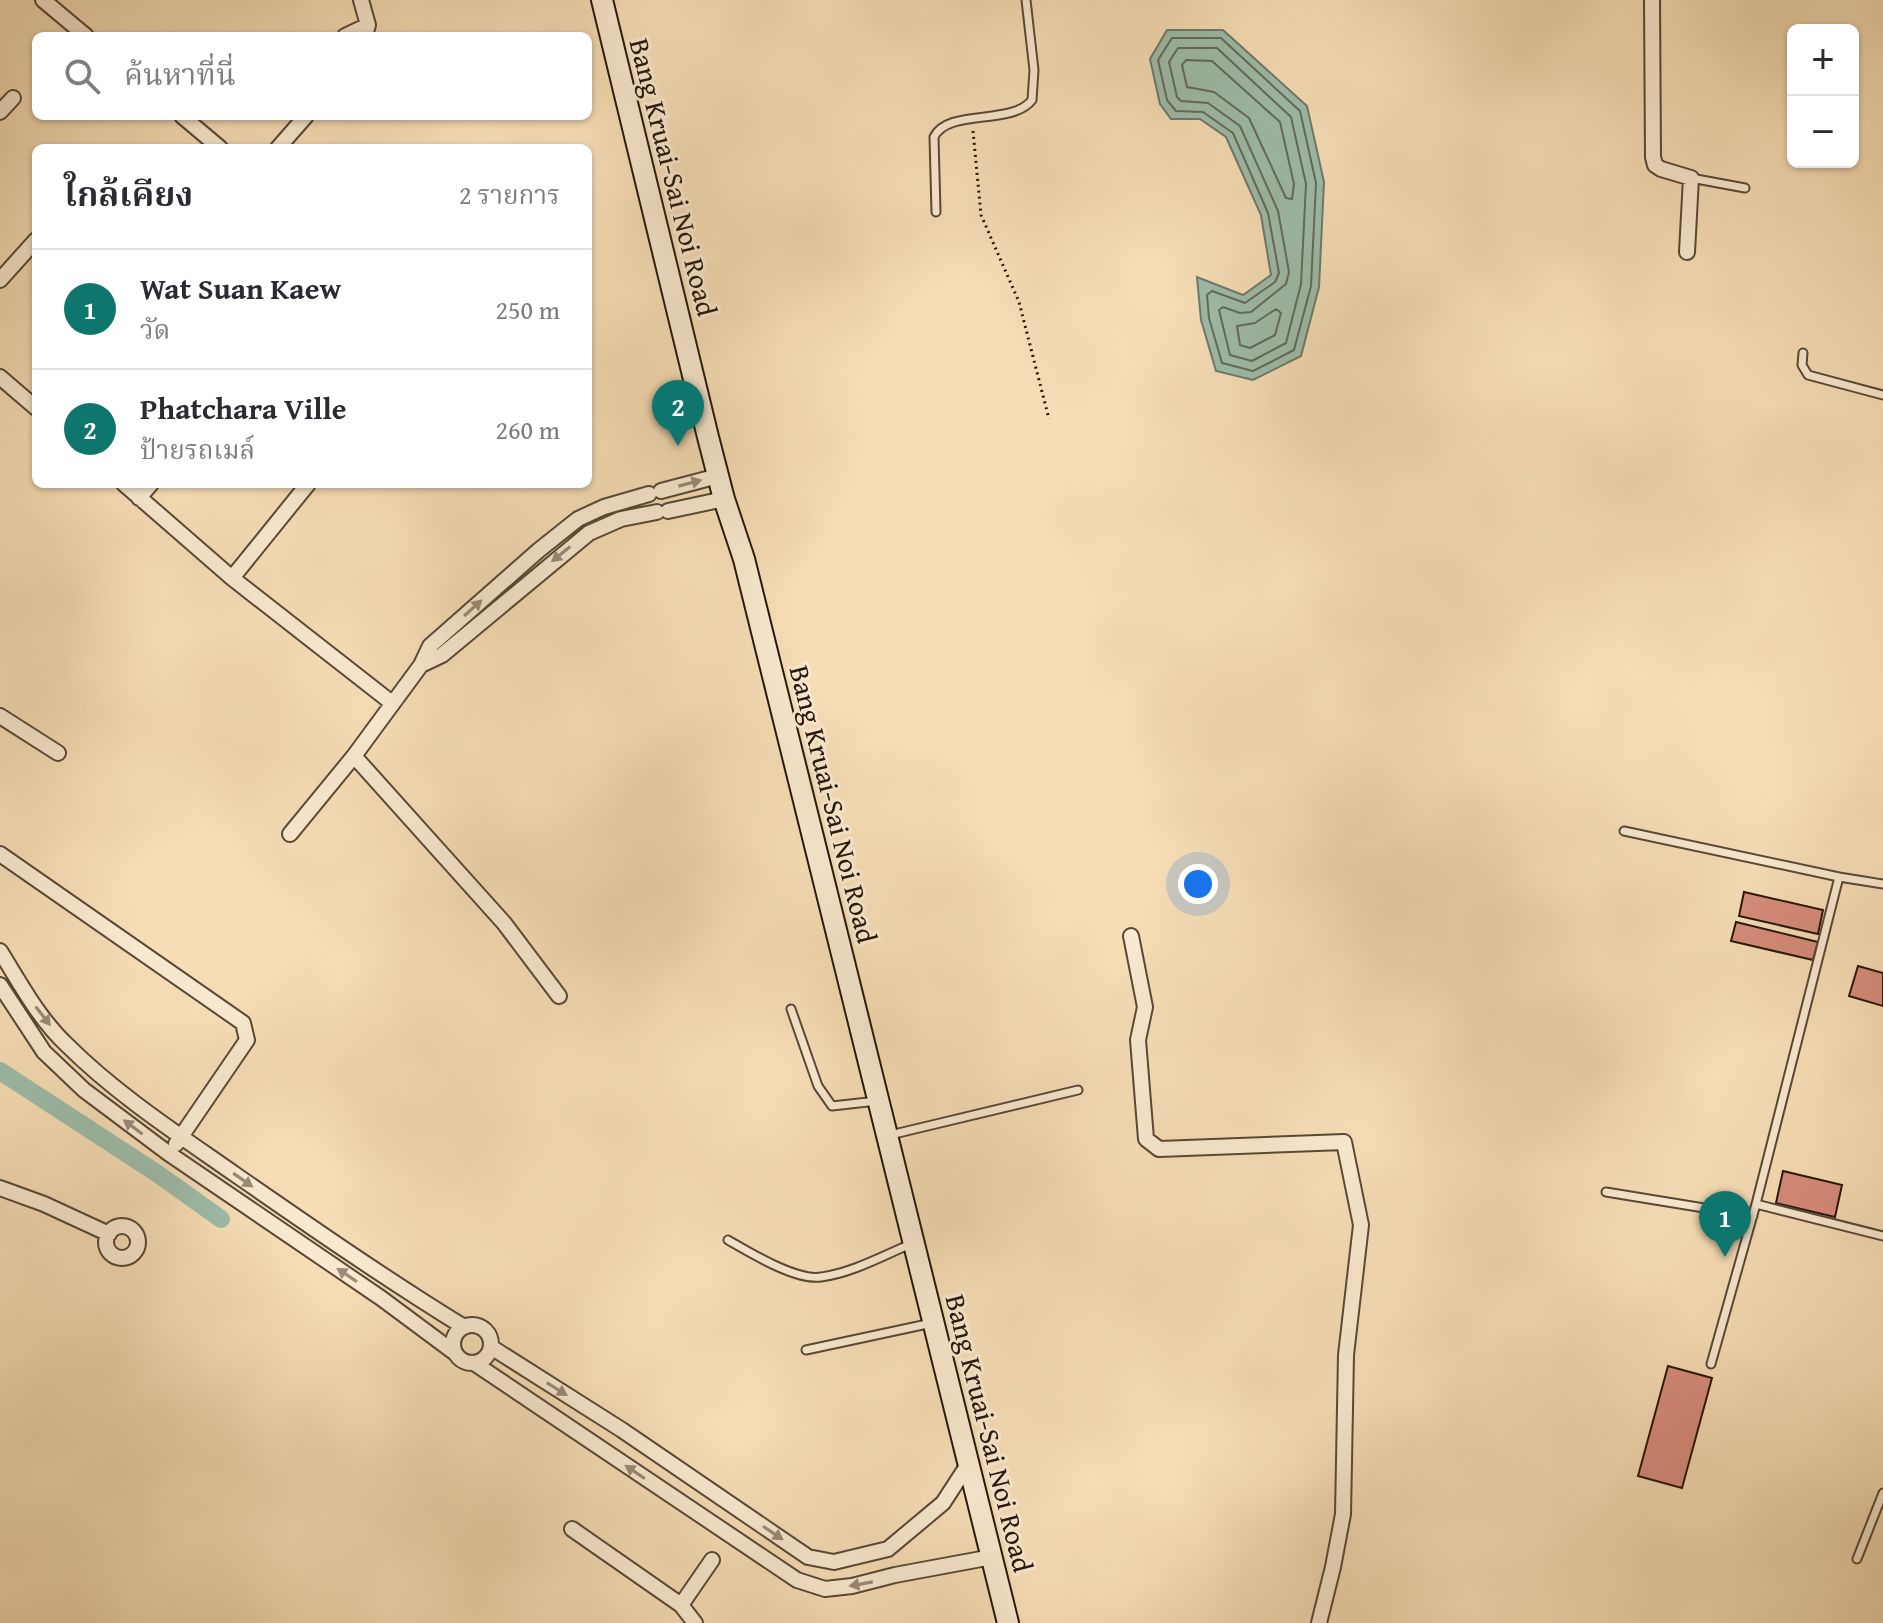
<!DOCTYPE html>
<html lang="th">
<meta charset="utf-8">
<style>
:root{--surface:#fff;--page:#f2f2f3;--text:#2b2b33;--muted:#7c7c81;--line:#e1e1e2;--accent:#0f766e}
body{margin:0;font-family:"Gentium Book Plus","Noto Serif Thai",serif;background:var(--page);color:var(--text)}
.controls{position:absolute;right:24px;top:24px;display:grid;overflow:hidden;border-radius:12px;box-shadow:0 2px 6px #0004}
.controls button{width:72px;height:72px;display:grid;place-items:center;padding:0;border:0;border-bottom:2px solid var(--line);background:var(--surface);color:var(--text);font:40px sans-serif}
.you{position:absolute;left:1198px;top:884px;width:28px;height:28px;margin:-20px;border:6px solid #fff;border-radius:50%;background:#1a73e8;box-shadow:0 0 0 12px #1a73e833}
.badge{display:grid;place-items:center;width:52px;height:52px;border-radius:50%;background:var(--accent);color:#fff;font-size:26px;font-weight:700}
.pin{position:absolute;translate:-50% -66px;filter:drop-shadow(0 2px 4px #0008)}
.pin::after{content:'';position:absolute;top:42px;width:28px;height:24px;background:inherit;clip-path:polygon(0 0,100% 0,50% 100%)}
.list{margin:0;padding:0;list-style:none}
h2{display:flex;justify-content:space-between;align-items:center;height:104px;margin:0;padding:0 32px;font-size:34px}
h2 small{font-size:26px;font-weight:400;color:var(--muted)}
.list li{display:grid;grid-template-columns:52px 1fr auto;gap:24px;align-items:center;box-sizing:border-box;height:120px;padding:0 32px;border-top:2px solid var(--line)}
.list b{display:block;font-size:30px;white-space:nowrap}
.list p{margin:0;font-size:26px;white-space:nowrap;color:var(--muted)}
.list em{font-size:26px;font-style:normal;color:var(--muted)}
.icon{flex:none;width:44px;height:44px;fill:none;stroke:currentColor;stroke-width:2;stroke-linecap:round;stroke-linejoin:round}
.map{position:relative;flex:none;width:1883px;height:1623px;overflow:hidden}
.search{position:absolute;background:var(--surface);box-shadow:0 2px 6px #0004;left:32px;top:32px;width:560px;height:88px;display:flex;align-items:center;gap:20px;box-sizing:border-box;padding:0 28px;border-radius:12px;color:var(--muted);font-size:30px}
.panel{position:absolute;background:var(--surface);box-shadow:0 2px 6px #0004;left:32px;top:144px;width:560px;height:344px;border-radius:12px}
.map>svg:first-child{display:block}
.water{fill:#9dbcaa;stroke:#6d7a6a;stroke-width:2}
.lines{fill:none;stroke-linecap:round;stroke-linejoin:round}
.shore{stroke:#616a5a;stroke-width:2}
.canal{stroke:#9dbcaa;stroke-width:18}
.building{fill:#d78c7c;stroke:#25170b;stroke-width:2}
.service-casing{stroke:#594836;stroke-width:11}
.minor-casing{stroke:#594836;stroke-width:18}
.secondary-casing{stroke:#25170b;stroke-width:24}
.path{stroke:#25170b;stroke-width:3;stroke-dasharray:2 4;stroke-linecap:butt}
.service{stroke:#f9e9d0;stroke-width:7}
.minor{stroke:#f9e9d0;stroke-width:14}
.secondary{stroke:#f9e9d0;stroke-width:20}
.oneway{fill:#9a8a77}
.labels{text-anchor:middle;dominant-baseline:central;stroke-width:6;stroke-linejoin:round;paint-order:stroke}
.street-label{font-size:28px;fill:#25170b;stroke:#f9e9d0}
</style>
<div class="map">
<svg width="1883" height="1623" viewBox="0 0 1883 1623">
<rect width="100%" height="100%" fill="#f6ddb6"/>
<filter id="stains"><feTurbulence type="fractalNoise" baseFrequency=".0025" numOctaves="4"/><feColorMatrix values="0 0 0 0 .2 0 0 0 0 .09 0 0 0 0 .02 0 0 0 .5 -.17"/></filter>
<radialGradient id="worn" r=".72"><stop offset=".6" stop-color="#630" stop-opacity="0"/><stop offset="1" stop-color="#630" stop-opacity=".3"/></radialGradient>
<!-- water -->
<path class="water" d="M1167 30H1223L1307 106 1324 182 1319 287 1301 356 1253 380 1216 371 1201 320 1197 277 1243 295 1271 275 1261 215 1226 137 1200 119H1171L1160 104 1150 59Z"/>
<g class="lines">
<!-- shore -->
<path class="shore" d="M1172 38H1221L1300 111 1316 183 1311 286 1294 350 1253 371 1222 363 1209 318 1207 295 1212 291 1245 303 1275 282 1279 273 1268 213 1233 133 1203 112 1176 111 1167 100 1158 60Z
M1178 48H1217L1291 117 1306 184 1301 284 1286 343 1252 361 1230 355 1219 310 1223 307 1240 313 1251 312 1286 284 1289 272 1278 211 1240 126 1208 103 1181 101 1177 97 1169 62Z
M1186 60 1212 61 1280 122 1294 184 1292 199 1286 198 1249 118 1214 92 1187 87 1182 65Z
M1276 309 1281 313 1275 335 1250 348 1240 345 1237 326 1255 323Z"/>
<!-- canal -->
<path class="canal" d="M0 1071 158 1174 221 1219"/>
</g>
<!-- building -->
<path class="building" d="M1744 892 1823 910 1818 934 1739 916Z
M1736 922 1818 942 1813 960 1731 941Z
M1858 966 1883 973V1006L1849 996Z
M1783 1171 1842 1185 1835 1217 1776 1203Z
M1668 1366 1712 1378 1682 1488 1638 1476Z"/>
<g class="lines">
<defs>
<path id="service" d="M1691 178 1745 188
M936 212 934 137C948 108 1012 126 1032 100L1034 70 1026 0
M1803 353 1802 365 1808 375 1883 395
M1624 831 1839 877 1756 1204 1711 1364
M1839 877 1883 884
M791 1009 818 1086 832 1106 877 1101
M890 1135 1078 1090
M1606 1192 1753 1216
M1756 1204 1883 1236
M728 1240C749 1252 796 1281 821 1277 852 1273 882 1256 911 1244
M806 1350 932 1323
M1857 1559 1883 1493"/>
<path id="minor" d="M43 0 86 36
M361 0 368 25 365 36
M1652 0 1653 157 1655 165 1661 169 1691 178 1687 252
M345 36 368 25
M0 112 13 98
M182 116 220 148
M278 148 306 116
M0 280 36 240
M0 377 36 408
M124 484 232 578 392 703
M661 491 718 476
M139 498 151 484
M668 511 724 499
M232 578 308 484
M421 665 442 655 589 533 621 519 657 512
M0 716 58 753
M354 756 504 923 559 996
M290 834 354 756 421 665 430 646 539 550 578 519 604 507 649 494
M0 854 243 1023 247 1040 176 1144
M1131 936 1145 1007 1138 1040 1146 1139 1159 1149 1344 1142 1361 1225 1346 1355 1343 1514 1333 1567 1319 1623
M0 951C20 983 39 1019 67 1045 116 1094 179 1135 236 1175 311 1227 386 1279 464 1327
M0 985 44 1052 84 1090 168 1153 381 1298 455 1353
M0 1188 44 1204 109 1234
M106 1242a16 16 0 1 1 32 0a16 16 0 1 1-32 0Z
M453 1344a19 19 0 1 1 38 0a19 19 0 1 1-38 0Z
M491 1347 622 1430 808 1557 834 1562 888 1549 943 1503 969 1463
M474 1363 797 1580 825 1589 852 1586 895 1575 992 1557
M572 1529 681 1605 695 1623
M681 1605 712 1560"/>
<path id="secondary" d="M602 0 708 437 724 499 744 559 1008 1623"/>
</defs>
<!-- service casing -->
<use href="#service" class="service-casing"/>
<!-- minor casing -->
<use href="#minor" class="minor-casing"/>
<!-- secondary casing -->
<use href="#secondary" class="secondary-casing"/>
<!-- path -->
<path class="path" d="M973 131 981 215 1019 302 1049 419"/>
<!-- service -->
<use href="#service" class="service"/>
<!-- minor -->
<use href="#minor" class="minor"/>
<!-- secondary -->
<use href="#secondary" class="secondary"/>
</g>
<!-- one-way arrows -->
<defs><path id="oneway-solid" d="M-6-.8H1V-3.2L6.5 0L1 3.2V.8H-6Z" transform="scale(2)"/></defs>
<g class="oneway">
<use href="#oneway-solid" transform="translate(690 483) rotate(-15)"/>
<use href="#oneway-solid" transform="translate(561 554) rotate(141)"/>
<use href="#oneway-solid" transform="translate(473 608) rotate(-42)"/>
<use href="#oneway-solid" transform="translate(43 1016) rotate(52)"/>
<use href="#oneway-solid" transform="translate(133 1127) rotate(-143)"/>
<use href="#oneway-solid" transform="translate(243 1180) rotate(35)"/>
<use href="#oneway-solid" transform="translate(347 1275) rotate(-146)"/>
<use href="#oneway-solid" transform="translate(557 1389) rotate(32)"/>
<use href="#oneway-solid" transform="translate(635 1472) rotate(-146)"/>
<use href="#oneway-solid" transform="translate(773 1533) rotate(34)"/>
<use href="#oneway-solid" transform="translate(861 1584) rotate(170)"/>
</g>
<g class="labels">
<!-- street labels -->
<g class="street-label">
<text transform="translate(674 177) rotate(76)">Bang Kruai-Sai Noi Road</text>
<text transform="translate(834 804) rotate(76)">Bang Kruai-Sai Noi Road</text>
<text transform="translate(990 1433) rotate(76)">Bang Kruai-Sai Noi Road</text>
</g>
</g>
<rect width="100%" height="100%" filter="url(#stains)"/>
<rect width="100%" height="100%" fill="url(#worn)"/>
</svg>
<div class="controls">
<button>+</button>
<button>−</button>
</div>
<div class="you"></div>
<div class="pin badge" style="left:1725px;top:1257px">1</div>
<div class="pin badge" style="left:678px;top:446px">2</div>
<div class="search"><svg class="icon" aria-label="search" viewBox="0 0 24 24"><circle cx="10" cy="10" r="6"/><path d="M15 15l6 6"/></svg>ค้นหาที่นี่</div>
<section class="panel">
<h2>ใกล้เคียง<small>2 รายการ</small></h2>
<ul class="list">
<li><span class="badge">1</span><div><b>Wat Suan Kaew</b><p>วัด</p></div><em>250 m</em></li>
<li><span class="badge">2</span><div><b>Phatchara Ville</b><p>ป้ายรถเมล์</p></div><em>260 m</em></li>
</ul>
</section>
</div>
